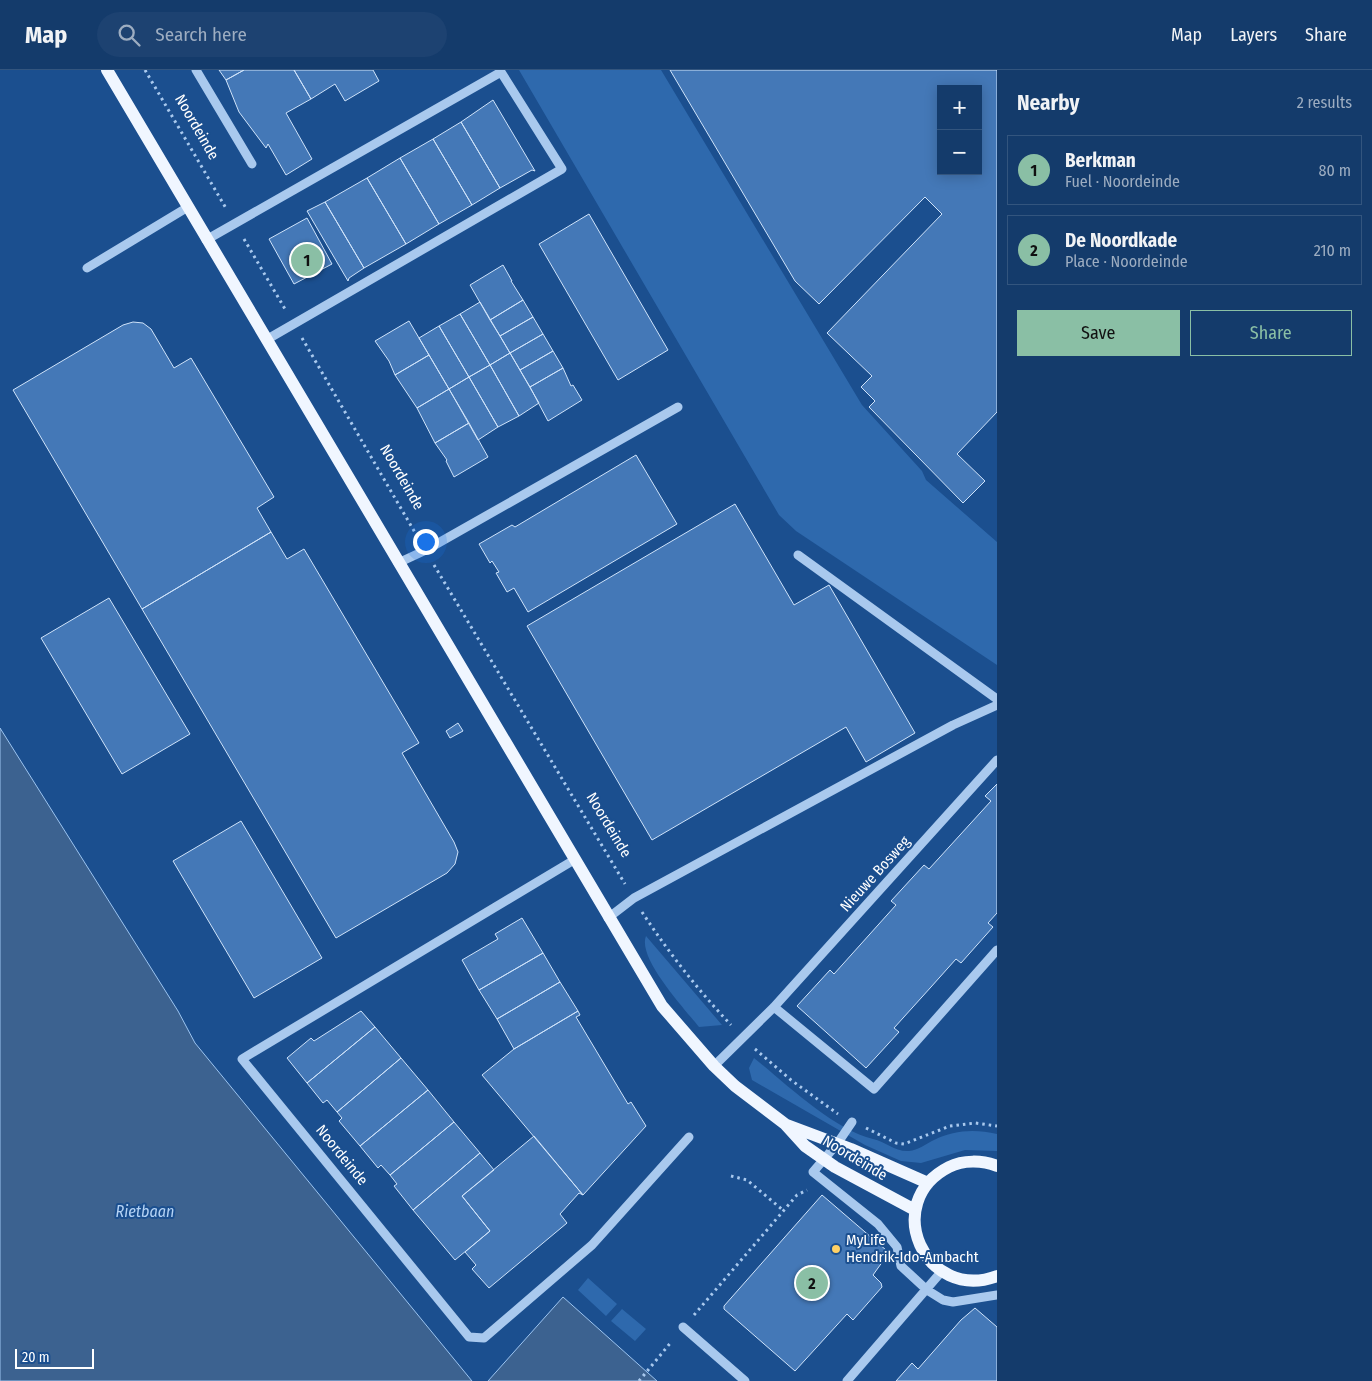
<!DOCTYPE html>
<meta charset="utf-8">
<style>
:root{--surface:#143b6b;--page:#1d4271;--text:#f1f3f6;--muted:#9dadc1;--line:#33557e;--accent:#8abfa5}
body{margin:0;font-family:"Fira Sans Condensed",sans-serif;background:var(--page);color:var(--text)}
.controls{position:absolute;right:15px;top:15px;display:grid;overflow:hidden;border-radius:0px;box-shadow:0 2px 12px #0003}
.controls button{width:45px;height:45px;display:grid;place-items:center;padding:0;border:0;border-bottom:1px solid var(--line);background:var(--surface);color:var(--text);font:25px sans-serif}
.scale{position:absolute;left:15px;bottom:12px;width:79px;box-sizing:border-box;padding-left:5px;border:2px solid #fff;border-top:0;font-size:14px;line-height:18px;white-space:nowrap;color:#fff;-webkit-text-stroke:4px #1b4f8f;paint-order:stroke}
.you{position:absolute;left:425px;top:471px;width:18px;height:18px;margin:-12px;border:4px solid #fff;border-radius:50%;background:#1a73e8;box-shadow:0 0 0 8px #1a73e833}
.badge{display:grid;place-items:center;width:32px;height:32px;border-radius:50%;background:var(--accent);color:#111;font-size:16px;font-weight:700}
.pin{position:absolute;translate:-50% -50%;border:2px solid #fff;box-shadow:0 1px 5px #0006}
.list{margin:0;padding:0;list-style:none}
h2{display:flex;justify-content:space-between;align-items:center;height:65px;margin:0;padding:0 20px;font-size:21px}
h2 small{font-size:16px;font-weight:400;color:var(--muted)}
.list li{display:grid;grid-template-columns:32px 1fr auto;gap:15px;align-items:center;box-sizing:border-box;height:70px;margin:0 10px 10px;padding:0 10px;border:1px solid var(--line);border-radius:0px}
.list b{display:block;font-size:19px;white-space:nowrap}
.list p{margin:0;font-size:16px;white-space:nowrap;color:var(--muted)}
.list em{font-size:16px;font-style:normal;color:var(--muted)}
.actions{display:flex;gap:10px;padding:15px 20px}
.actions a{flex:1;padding:11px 0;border:1px solid var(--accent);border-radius:0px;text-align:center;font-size:18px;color:var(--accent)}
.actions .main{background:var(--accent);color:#111}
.icon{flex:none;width:28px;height:28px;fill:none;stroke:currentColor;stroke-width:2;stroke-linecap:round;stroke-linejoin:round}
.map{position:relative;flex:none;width:997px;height:1311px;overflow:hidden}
header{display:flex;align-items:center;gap:30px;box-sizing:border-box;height:70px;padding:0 25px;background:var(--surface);border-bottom:1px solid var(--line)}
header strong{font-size:24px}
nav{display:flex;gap:28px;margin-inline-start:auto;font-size:18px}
.search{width:350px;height:45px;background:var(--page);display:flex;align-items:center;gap:12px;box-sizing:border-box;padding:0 18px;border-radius:28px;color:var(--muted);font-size:19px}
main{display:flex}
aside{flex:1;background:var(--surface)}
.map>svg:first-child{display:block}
.green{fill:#2e69ad}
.water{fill:#3c6290;stroke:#9cc4f0}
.building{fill:#4478b7;stroke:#cfe3fa;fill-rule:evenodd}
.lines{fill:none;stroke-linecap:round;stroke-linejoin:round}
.path{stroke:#a9c9ee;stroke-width:3;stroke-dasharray:2.5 4;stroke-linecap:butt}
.minor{stroke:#a9c9ee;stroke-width:9}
.major{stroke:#f0f6ff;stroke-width:12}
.poi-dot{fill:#ffd166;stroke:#1b4f8f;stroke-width:2}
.labels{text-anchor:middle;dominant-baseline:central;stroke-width:4;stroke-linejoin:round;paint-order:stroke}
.street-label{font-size:15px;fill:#fff;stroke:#1b4f8f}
.poi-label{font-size:15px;fill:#fff;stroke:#1b4f8f;text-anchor:start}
.water-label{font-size:16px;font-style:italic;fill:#b5d3f5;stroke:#1b4f8f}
</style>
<header>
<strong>Map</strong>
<div class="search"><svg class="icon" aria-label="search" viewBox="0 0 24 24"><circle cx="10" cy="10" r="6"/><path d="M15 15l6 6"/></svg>Search here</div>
<nav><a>Map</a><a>Layers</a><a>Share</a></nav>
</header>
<main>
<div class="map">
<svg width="997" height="1311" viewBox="0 0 997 1311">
<rect width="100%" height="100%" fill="#1b4f8f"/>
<!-- green -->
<path class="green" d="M519 0H661L862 335 922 401 926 410 997 472V595L796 461 779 445Z
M646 866 722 955 699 957C685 939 637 888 646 866Z
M754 988C786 1014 834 1060 873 1069 886 1072 895 1082 909 1081 918 1080 926 1074 934 1070 954 1060 975 1059 997 1064V1081L965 1080 921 1093 901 1091 865 1075 752 1010 749 998Z
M588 1208 617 1234 606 1246 578 1220Z
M622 1239 646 1259 635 1271 611 1251Z"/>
<!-- water -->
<path class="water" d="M0 658 178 941 195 973 472 1311H0Z
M563 1227 657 1311H488Z"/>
<!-- building -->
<path class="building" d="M219 0H244L226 10Z
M244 0H294L311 29 286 43 312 89 286 105 268 74 266 78 239 42 226 10Z
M294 0H373L379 11 345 31 335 14 311 29Z
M670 0H997V342L957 384 985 411 963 433 869 337 875 331 861 317 872 306 827 263 942 144 925 127 819 234 795 211ZM941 19H978V101H941Z
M493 30 535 101 532 100 500 118 461 52Z
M461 52 500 118 472 135 433 69Z
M433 69 472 135 439 154 400 88Z
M400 88 439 154 406 174 367 108Z
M367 108 406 174 364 198 325 132Z
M325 132 364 198 349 208 348 211 307 141Z
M589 144 668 280 618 310 539 174Z
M307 148 332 194 294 214 269 169Z
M503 195 512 211H511L523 230 490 250 470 215Z
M523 230 533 247 500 266 490 250Z
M480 232 510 283 490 295 460 244Z
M460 244 490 295 469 307 439 256Z
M533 247 543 264 510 283 500 266Z
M409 251 429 285 395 305 389 291 375 271Z
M133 252 143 253 151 259 174 298 191 288 274 427 257 438 271 462 142 539 13 320 123 255Z
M439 256 469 307 449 319 419 268Z
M543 264 553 281 520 300 510 283Z
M553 281 563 298 530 317 520 300Z
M510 283 539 333 519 346 490 295Z
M429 285 449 319 417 338 395 305Z
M490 295 519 346 498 357 469 307Z
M563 298 571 316 573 315 582 330 548 351 530 317Z
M469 307 498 357 478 370 449 319Z
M449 319 469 353 435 373 417 338Z
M469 353 488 387 454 407 446 391 447 390 435 373Z
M636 385 677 454 528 542 514 518 507 522 496 503 499 502 492 491 490 493 479 474 512 455 515 457Z
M735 434 794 535 829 515 915 663 866 692 846 657 652 770 527 556Z
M271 462 287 489 304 479 419 673 402 683 454 772 458 782 455 794 447 803 336 868 142 539Z
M109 528 190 664 122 704 41 568Z
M458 653 463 661 450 668 446 661Z
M997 714V843L988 853 993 857 961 893 956 889 931 917 894 958 899 962 866 998 797 936 830 900 834 904 896 835 891 831 924 795 929 799 991 731 985 726Z
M241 751 322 888 254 928 173 791Z
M522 848 543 883 479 920 462 890 498 869 495 864Z
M543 883 560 912 497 949 479 920Z
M560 912 578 941 514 979 497 949Z
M361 941 375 957 307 1013 287 988 311 968 314 971Z
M578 941 580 945 576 947 628 1034 631 1032 646 1056 583 1125 482 1005 514 979Z
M375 957 401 988 337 1042 327 1030 323 1033 307 1013Z
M401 988 428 1020 360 1076 339 1051 342 1048 337 1042Z
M428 1020 454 1052 390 1105 381 1095 378 1098 360 1076Z
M454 1052 480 1083 413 1140 394 1116 397 1114 390 1105Z
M534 1066 583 1125 579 1123 560 1144 567 1153 489 1218 472 1199 476 1195 465 1182 490 1161 462 1126Z
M480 1083 494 1100 462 1126 490 1161 455 1190 413 1140Z
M822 1125 886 1180 888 1184 873 1205 881 1213 882 1217 853 1250 847 1244 795 1301 724 1239V1236Z
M975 1238 997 1257V1311H896L912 1293 918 1299 961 1250Z"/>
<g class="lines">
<!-- path -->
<path class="path" d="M145 0 227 140
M244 169 285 239
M302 268 417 466
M434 495 625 814
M642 842C669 883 698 920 731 955
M755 979 791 1010 838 1044
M866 1058 896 1073 904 1074 950 1056 975 1053 997 1056
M731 1106 747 1110 784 1141
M694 1245 797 1125 807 1120
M639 1311 672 1271"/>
<!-- minor -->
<path class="minor" d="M196 0 252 94
M206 170 501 2 562 99 266 270
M87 198 188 137
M798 485 997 629
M398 493 426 480 678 337
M574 790 242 989 469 1267 484 1268 592 1175 689 1067
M608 848 634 828 953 655 997 635
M774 937 874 1019 997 880
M714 996 774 937 997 690
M852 1052 837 1074 813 1102 878 1154 897 1177 901 1196 927 1220 943 1230 953 1232 997 1225
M683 1257 745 1311
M847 1311 942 1201"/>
<!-- major -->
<path class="major" d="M107 0 662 936 714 996 735 1016 785 1054 805 1076 835 1097 915 1140
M787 1055 851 1079 928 1113
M997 1096C982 1090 963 1090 949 1097 880 1132 925 1233 997 1206"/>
</g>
<!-- markers -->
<circle class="poi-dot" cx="836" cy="1179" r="5"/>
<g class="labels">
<!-- street labels -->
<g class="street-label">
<text transform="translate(197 57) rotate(60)">Noordeinde</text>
<text transform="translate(402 407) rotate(60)">Noordeinde</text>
<text transform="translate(609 755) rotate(59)">Noordeinde</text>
<text transform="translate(875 804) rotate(-48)">Nieuwe Bosweg</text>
<text transform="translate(342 1085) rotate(51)">Noordeinde</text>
<text transform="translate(855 1088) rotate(31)">Noordeinde</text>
</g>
<!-- poi labels -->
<g class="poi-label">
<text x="846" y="1170">MyLife<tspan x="846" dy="17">Hendrik-Ido-Ambacht</tspan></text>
</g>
<!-- water labels -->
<g class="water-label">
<text x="145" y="1141">Rietbaan</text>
</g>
</g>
</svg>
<div class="controls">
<button>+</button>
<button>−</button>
</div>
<div class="scale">20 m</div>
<div class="you"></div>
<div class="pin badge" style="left:307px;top:190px">1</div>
<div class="pin badge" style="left:812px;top:1213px">2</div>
</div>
<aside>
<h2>Nearby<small>2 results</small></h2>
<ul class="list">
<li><span class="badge">1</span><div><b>Berkman</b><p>Fuel · Noordeinde</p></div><em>80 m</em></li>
<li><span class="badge">2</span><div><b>De Noordkade</b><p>Place · Noordeinde</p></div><em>210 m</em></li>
</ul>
<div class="actions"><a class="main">Save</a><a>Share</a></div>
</aside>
</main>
